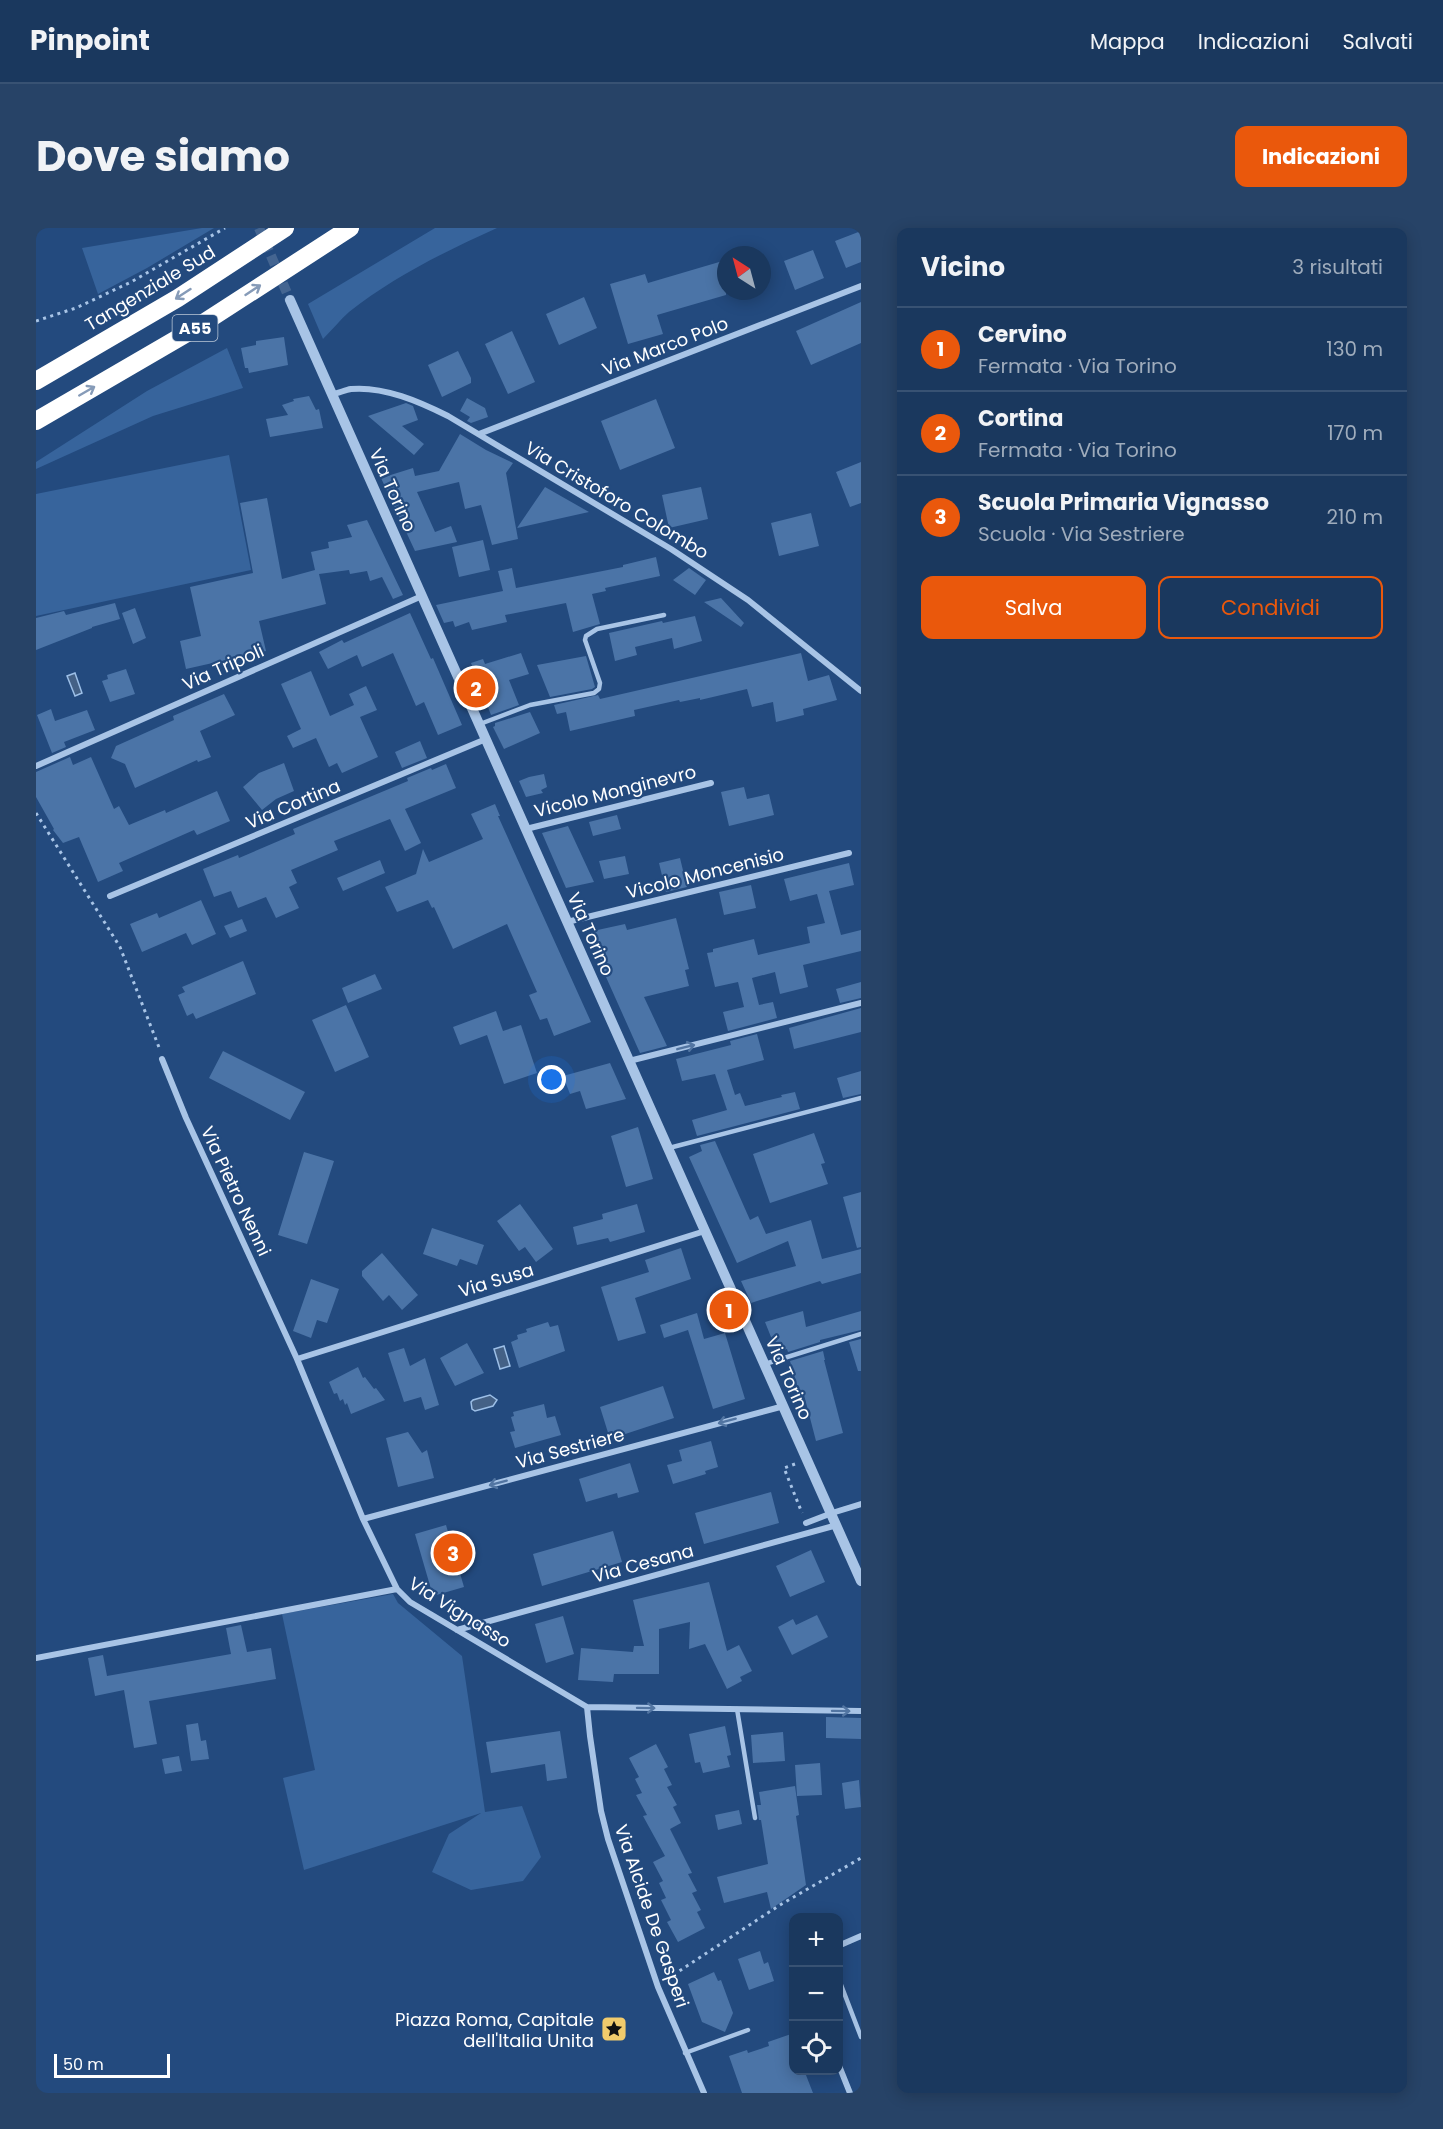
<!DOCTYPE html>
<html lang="it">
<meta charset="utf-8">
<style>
:root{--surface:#1a385e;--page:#274367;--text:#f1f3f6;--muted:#9facbc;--line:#385273;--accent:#ea580c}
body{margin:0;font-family:Poppins,sans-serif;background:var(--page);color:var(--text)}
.controls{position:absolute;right:18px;bottom:18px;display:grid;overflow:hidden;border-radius:12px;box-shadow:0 3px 15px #0003}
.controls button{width:54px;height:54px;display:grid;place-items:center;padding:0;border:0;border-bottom:2px solid var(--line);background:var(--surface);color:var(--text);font:30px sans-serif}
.compass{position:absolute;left:681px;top:18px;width:54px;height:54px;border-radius:50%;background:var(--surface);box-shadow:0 3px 15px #0003;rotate:324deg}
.scale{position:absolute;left:18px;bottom:15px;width:116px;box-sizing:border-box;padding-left:6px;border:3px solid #fff;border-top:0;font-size:16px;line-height:21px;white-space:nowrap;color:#fff;-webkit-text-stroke:4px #234a7e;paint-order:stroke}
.you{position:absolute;left:516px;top:852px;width:21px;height:21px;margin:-15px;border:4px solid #fff;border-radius:50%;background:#1a73e8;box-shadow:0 0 0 9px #1a73e833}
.badge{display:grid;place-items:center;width:39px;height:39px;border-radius:50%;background:var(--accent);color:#fff;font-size:20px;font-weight:700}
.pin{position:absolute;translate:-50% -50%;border:3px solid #fff;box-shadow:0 2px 6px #0006}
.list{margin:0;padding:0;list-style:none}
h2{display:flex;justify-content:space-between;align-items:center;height:78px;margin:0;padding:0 24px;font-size:26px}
h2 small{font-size:20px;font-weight:400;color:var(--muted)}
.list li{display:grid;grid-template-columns:39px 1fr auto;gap:18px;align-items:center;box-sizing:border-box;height:84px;padding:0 24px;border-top:2px solid var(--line)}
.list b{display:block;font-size:22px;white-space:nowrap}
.list p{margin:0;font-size:20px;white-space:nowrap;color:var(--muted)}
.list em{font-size:20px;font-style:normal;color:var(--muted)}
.actions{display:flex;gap:12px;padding:18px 24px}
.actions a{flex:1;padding:14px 0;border:2px solid var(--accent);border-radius:12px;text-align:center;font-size:21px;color:var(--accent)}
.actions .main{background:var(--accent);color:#fff}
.icon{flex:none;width:33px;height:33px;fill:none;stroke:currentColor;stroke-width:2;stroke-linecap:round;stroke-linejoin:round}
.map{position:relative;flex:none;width:825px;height:1865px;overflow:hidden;border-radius:12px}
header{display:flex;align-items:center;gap:36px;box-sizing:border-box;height:84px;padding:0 30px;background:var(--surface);border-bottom:2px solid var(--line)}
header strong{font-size:28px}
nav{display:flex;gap:33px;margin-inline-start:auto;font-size:21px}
.intro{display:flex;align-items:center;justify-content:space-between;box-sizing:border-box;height:144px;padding:0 36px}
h1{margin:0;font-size:42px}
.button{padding:15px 27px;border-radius:12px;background:var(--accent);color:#fff;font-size:21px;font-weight:700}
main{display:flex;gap:36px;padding:0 36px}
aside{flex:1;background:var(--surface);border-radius:12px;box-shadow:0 3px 15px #0003}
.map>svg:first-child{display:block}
.green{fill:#37649c}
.water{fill:#446186;stroke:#9cbfe7;stroke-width:1.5}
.building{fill:#4b74a7}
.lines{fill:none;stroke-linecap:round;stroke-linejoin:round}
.tertiary-tunnel{stroke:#446591;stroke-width:10;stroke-dasharray:10 5;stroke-linecap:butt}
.path{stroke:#a8c4e6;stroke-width:3;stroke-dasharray:3 4.5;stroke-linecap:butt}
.service{stroke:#a8c4e6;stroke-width:4.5}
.minor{stroke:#a8c4e6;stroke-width:6}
.tertiary{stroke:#a8c4e6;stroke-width:10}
.motorway{stroke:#fff;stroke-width:18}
.oneway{stroke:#869bb8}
.oneway2{stroke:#5275a2}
.labels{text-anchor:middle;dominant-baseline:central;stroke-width:4.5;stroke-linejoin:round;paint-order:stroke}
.shield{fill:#234a7e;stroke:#bdc9d8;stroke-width:1.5}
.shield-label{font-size:16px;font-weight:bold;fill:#fff}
.street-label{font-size:18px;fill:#fff;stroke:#234a7e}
.poi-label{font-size:18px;fill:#fff;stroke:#234a7e;text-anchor:end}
</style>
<header>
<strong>Pinpoint</strong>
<nav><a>Mappa</a><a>Indicazioni</a><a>Salvati</a></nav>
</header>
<div class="intro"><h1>Dove siamo</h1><a class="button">Indicazioni</a></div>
<main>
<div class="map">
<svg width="825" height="1865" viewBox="0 0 825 1865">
<rect width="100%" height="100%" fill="#234a7e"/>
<!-- green -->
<path class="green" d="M166 0H178L111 40 62 66 46 20Z
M399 0H461C410 23 357 49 313 84 304 92 296 102 287 111L272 76Z
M191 120 207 160 117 188 0 241V234L111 163Z
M193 227 215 342 0 388V266Z
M357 1366 362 1375 426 1428 449 1584 486 1578 505 1629 487 1653 435 1662 396 1644 413 1606 445 1585 268 1642 247 1550 279 1542 246 1386Z"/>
<!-- water -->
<path class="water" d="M39 445 46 465 39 468 31 448Z
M468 1118 474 1138 464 1141 458 1121Z
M454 1167 461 1172 457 1178 439 1183 436 1181 435 1174 437 1172Z"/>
<!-- building -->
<path class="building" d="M825 3V34L810 40 799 13Z
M777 22 788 50 759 62 748 33Z
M690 32V67L621 87 627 106 592 116 574 56 609 46 612 55Z
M548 69 561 100 523 117 510 86Z
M825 74V115L775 137 760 103Z
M476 103 499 154 472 166 449 116Z
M248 109 252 137 213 145 212 140H209L205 120 220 117V113Z
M422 123 435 150V155L406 169 392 137Z
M273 168 280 182 283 181 287 200 234 209 230 191 252 187 246 177 258 173 257 171Z
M431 170 449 180 452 189 435 195 431 193 434 189 424 183Z
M620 171 639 220 584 242 565 193Z
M370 175 377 178 382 192 366 198 388 216 378 227 332 188Z
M424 206 450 222 477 235 470 245 482 311 456 317 445 277 429 281 423 254 381 264 399 304 415 298 421 314 379 323 345 250 377 240 379 248 403 243Z
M825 234V275L814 279 800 244Z
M509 259 553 284 481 300Z
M665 259 672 291 633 300 626 267Z
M231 270 246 351 279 342 275 324 293 320 292 314 316 309 311 297 331 292 367 367 357 371 346 349 334 353 331 343 314 346 313 342 283 346 290 376 223 393 230 423 150 441 144 413 165 408 154 359 217 345 204 275Z
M775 285 783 318 743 328 735 295Z
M447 312 454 342 423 349 416 319Z
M620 329 624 348 569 360 570 363 556 366 564 396 537 404 530 375 469 387 471 394 436 402 433 394 419 399 417 393 408 395 400 377 467 363 462 343 476 340 480 360 587 339V337Z
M653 340 670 352 659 367 637 352Z
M685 370 708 395 705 399 668 374Z
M79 375 84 391 56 399V400L0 422V390L28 383 30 387Z
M99 380 110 410 97 416 86 385Z
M374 385 395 431 397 430 426 497 402 507 388 474 380 478 357 425 326 439 321 427 292 441 283 424 306 412 308 415Z
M659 388 666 413 638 421 636 410 599 419 601 427 579 433 573 405 626 393 627 395Z
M485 425 493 446 473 452 483 477 455 487 435 435 447 431 449 436Z
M765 425 772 453 793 447 801 472 767 481 768 487 740 494 737 474 716 479 711 461 664 472V470L644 474 643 472 598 482 599 488 534 503 530 484 521 486 518 477 562 467 564 471Z
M550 428 559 459 556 461 514 469 501 437Z
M90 441 99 466 74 474 66 453 72 451 71 447Z
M275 443 294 488 318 477 313 466 330 458 341 482 324 489 342 529 306 545 301 535 293 539 280 510 257 520 251 508 265 501 245 456Z
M188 466 199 487 164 503 175 529 162 534 161 532 99 560 89 536 75 530 80 518 138 492 137 488Z
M15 481 19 493 51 482 59 502 28 514 30 519 16 525 1 487Z
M494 484 504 505 468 521 457 499 459 498V495Z
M384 513 391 530 366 540 359 524Z
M34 529 37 537 55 529 78 581 83 578 93 597 129 582 130 585 181 563 194 593 161 607 158 602 83 635 87 643 62 654 43 609 27 615 17 602 18 601 0 569V544Z
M248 535 258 563 240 571 226 582 207 559 223 545Z
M410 536 420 560 369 581 385 615 369 623 354 591 298 613 302 622 255 642 261 655 253 659 263 680 240 690 230 669 202 680 195 663 178 669 167 641 202 627 203 630 259 606 257 601 372 553 371 550 395 540 396 542Z
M508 546 511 559 505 562 507 565 490 569 483 553 493 549Z
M708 559 711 571 733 566 738 587 693 598 685 564Z
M459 576 464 588H462L555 794 518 808 511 790 504 792 493 767 501 764 471 696 417 721 398 679 396 680 392 672 361 684 349 659 380 646 387 621 393 634 447 611 435 586Z
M581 587 585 601 557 608 553 594Z
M532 598 558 654 530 660 506 605Z
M589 628 593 646 568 651 563 633Z
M644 630 651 659 630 664 623 635Z
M344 632 349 645 307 663 301 650Z
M813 635 818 657 793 663 805 707 825 702V723L767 737 772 759 744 766 739 744 716 750 723 777 737 774 741 790 692 803 687 784 708 779 702 754 679 759 671 725 677 724V721L718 711 722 727 774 715 771 699 789 695 781 666 754 673 748 651Z
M715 657 720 680 688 687 683 664Z
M165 672 180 706 156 717 150 705 106 724 94 696 121 685 123 690Z
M640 690 653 741 649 742 653 758 608 769 631 818 604 825 570 749H569L557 703 589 696 591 702Z
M206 691 211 703 194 710 188 698Z
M207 733 220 766 160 791 157 785 151 788 142 767 149 764 146 759Z
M339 746 346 761 312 775 306 760Z
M825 754V770L804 775 800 761Z
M310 777 333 829 299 844 276 792Z
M825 780V804L758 821 753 800Z
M460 783 467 803 485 797 501 845 468 856 451 807 424 817 417 799Z
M721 806 728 832 691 842 699 867 704 865 709 878 746 869 745 867 759 864 764 881 661 908 656 892 691 882 679 846 646 853 640 831 695 817 694 813Z
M187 823 269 864 254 892 173 850Z
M574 835 590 871 550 881 544 863 534 866 527 848Z
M825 843V866L807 870 801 850Z
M602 899 617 951 590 959 575 908Z
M778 905 789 935 785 936 792 956 734 975 717 926Z
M679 913 714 992 722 988 730 1006 775 992 786 1031 825 1021V1045L786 1056 784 1053 715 1075 705 1053 760 1038 752 1013 701 1035 653 929 666 923 664 917Z
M268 924 298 933 271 1016 242 1007Z
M825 964V1019L821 1020 807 969Z
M484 976 517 1021 500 1034 489 1019 483 1023 461 993Z
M601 976 609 1004 574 1014 572 1010 541 1017 537 999 567 991 566 986Z
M396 1000 448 1017 441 1037 424 1031 421 1038 387 1026Z
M645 1020 655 1051 599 1070 610 1105 582 1113 565 1059 613 1044 609 1032Z
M346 1025 382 1067 366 1082 353 1067 347 1073 326 1048V1043Z
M275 1051 303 1061 291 1095 281 1092 275 1110 257 1103Z
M767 1083 770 1099 825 1083V1102L784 1112V1114L752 1124 751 1121 741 1124 729 1094Z
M661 1085 668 1111 689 1105 709 1171 677 1181 652 1102 628 1110 624 1097Z
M512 1094 514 1099 522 1097 529 1123 483 1140 475 1114 482 1111 481 1107 491 1104 490 1101Z
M825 1111V1143H822L813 1114Z
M431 1115 448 1145 419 1158 404 1130Z
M368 1120 374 1138 389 1130 403 1177 389 1182 385 1169 368 1174 352 1125Z
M787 1123 789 1132H788L807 1205 780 1213 767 1163 763 1164 754 1133Z
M322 1139 327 1150 329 1149 338 1161 340 1160 349 1172 315 1186 311 1175 309 1177 307 1171 304 1173 301 1165 298 1166 293 1154Z
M627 1158 638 1190 574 1211 564 1179Z
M508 1176 511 1190 519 1188 525 1207 479 1220 474 1204 479 1203 475 1189 478 1188 477 1184Z
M372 1204 386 1225 391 1222 398 1250 362 1259 350 1210Z
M675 1213 682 1239 669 1243 670 1246 637 1256 631 1237 646 1233 643 1222Z
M594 1235 603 1264 582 1270 581 1265 550 1274 543 1251Z
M735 1264 743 1295 668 1316 659 1285Z
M410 1297 428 1359 397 1368 379 1306Z
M577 1303 586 1334 506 1358 497 1326Z
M775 1322 789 1354 754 1369 740 1338Z
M673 1354 691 1423 703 1417 716 1443 704 1449 706 1453 691 1461 669 1416 653 1421 654 1394 623 1401V1446H578L577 1454 542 1452 545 1420 597 1424 598 1418H608L597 1372Z
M781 1387 792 1409 756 1427 742 1399 757 1391 760 1397Z
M527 1388 538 1426 510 1435 499 1396Z
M205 1397 211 1424 235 1420 240 1451 113 1473 121 1516 98 1520 88 1462 59 1468 52 1430 67 1427 71 1448 195 1426 190 1400Z
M790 1489 825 1490V1511L790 1510Z
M162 1495 165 1513 170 1512 173 1531 155 1533 150 1497Z
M689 1498 695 1527 691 1528 694 1539 667 1545 664 1534 659 1535 653 1506Z
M524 1503 531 1550 511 1553 509 1536 455 1545 450 1514Z
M747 1504 749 1533 717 1535 715 1507Z
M620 1516 632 1539 628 1541 636 1557 631 1559 641 1577 637 1579 645 1595 634 1601 656 1645 652 1646 661 1663 656 1665 665 1682 661 1684 669 1700 642 1714 631 1694 635 1692 625 1672 630 1670 623 1655 627 1653 617 1634 629 1628 607 1588 611 1587 600 1567 606 1565 599 1551 603 1549 593 1530Z
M143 1528 146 1543 129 1546 126 1531Z
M784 1535 786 1567 761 1568 759 1537Z
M823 1552 825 1579 809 1581 806 1555Z
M759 1558 763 1587 760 1588 770 1657 735 1681 731 1664 688 1675 681 1649 732 1636 725 1592H723L721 1577H725L723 1564Z
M703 1582 706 1596 682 1602 679 1587Z
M724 1723 728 1736 732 1734 738 1753 713 1762 702 1731Z
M678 1744 682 1753 685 1752 697 1785 689 1804 666 1794 652 1756Z
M758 1805V1842H768L777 1865H706L693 1828 711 1822 712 1825 733 1818 732 1814Z"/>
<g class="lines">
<!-- tertiary-tunnel -->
<path class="tertiary-tunnel" d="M223 0 254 72"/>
<!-- path -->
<path class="path" d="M0 93 40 80 95 54 189 0
M0 585 84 719 124 822
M759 1236 748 1240 766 1285
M631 1751 744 1677 825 1630"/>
<!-- service -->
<path class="service" d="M444 496 494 477 558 465 563 461 564 455 549 412 550 408 561 401 628 387
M633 920 825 870
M729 1136 825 1106
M701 1481 719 1590
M802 1749 825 1809
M649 1825 712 1802"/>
<!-- minor -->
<path class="minor" d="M297 166C303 165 309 162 315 161 348 158 384 174 412 188L635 321 712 372 825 463
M443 206 825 58
M0 538 386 368
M490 601 675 555
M74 668 450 511
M531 694 813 625
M126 831 150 890 261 1131 327 1291 361 1361 374 1374 551 1479 825 1483
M593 833 825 775
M261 1131 669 1003
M327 1291 748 1178
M770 1295 796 1285 825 1276
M421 1402 801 1297
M0 1430 361 1361
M551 1479 554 1508 565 1583 572 1611 622 1759 668 1865
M802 1718 825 1708
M802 1835 814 1865"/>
<!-- tertiary -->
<path class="tertiary" d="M254 72 825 1353"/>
<!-- motorway -->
<path class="motorway" d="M0 153 142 70 249 0
M0 193 158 101 314 0"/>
</g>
<!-- one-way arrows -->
<defs><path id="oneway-shaft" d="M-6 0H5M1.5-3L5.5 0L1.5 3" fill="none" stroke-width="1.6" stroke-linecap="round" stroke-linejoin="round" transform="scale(1.5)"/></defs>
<g class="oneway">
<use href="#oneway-shaft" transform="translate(217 62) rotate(-33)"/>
<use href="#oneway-shaft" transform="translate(147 66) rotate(147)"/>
<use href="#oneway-shaft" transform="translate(51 163) rotate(-30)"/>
</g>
<g class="oneway2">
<use href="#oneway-shaft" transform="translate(650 819) rotate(-14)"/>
<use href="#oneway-shaft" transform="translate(691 1193) rotate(165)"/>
<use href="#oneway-shaft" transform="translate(462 1255) rotate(165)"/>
<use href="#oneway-shaft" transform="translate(610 1480) rotate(1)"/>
<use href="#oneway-shaft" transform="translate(805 1483) rotate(1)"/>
</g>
<!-- icons -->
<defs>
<symbol id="sight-square" viewBox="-11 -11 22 22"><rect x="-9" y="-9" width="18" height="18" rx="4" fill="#f1cb6c" stroke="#234a7e"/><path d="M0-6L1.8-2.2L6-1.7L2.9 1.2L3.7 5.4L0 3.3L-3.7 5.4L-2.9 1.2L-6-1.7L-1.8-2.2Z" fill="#111"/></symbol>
</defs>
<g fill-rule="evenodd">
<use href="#sight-square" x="563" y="1786" width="30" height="30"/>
</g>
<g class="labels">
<!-- shield labels -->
<rect class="shield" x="136.5" y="87" width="45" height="26" rx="4.5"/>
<g class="shield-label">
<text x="159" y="100">A55</text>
</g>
<!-- street labels -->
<g class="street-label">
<text transform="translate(114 60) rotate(-31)">Tangenziale Sud</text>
<text transform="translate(629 118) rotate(-21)">Via Marco Polo</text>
<text transform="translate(357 262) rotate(66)">Via Torino</text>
<text transform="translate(581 272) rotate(31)">Via Cristoforo Colombo</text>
<text transform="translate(187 439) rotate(-24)">Via Tripoli</text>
<text transform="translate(579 563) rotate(-14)">Vicolo Monginevro</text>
<text transform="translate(257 576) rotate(-23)">Via Cortina</text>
<text transform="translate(669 645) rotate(-14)">Vicolo Moncenisio</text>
<text transform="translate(555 706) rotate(66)">Via Torino</text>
<text transform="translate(200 963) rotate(65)">Via Pietro Nenni</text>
<text transform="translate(460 1052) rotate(-17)">Via Susa</text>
<text transform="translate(753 1150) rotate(66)">Via Torino</text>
<text transform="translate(534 1220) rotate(-15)">Via Sestriere</text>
<text transform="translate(607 1335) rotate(-15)">Via Cesana</text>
<text transform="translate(424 1384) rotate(32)">Via Vignasso</text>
<text transform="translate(616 1688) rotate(71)">Via Alcide De Gasperi</text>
</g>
<!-- poi labels -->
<g class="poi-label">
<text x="558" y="1791">Piazza Roma, Capitale<tspan x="558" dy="21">dell'Italia Unita</tspan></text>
</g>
</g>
</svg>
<div class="controls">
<button>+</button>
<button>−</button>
<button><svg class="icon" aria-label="locate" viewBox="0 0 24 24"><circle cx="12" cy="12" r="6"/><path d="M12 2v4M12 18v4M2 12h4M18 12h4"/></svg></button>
</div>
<svg class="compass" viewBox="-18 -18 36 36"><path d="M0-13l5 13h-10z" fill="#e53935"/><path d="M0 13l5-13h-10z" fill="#9facbc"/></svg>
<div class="scale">50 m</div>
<div class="you"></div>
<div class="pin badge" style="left:693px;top:1082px">1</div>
<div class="pin badge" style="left:440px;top:460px">2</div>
<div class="pin badge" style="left:417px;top:1325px">3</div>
</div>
<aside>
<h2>Vicino<small>3 risultati</small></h2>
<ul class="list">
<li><span class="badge">1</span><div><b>Cervino</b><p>Fermata · Via Torino</p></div><em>130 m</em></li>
<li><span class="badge">2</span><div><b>Cortina</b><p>Fermata · Via Torino</p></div><em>170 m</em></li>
<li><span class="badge">3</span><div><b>Scuola Primaria Vignasso</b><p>Scuola · Via Sestriere</p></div><em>210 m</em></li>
</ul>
<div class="actions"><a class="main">Salva</a><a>Condividi</a></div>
</aside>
</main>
